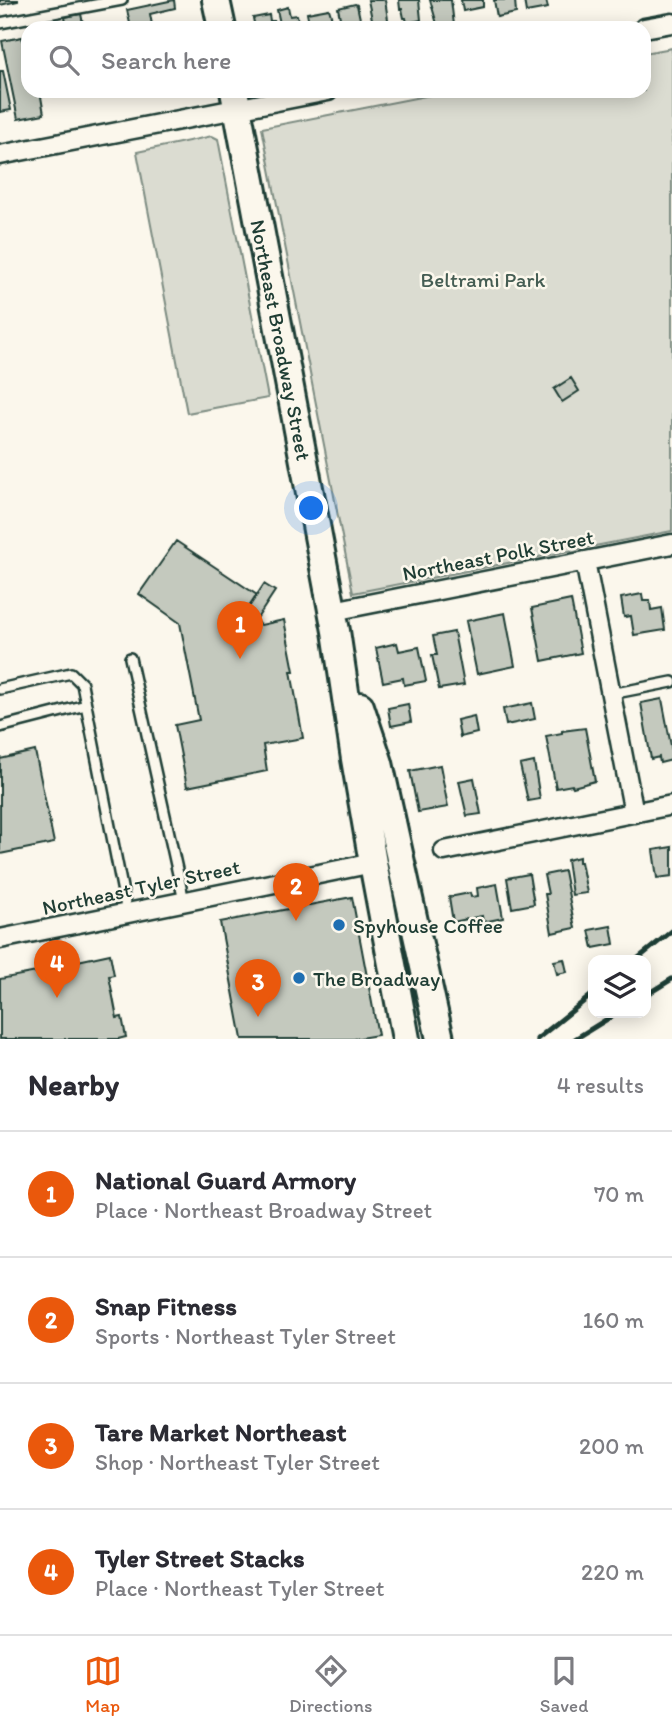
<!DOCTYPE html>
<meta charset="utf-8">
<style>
:root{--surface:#fff;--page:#f7f7f7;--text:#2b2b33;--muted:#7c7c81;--line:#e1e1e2;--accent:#ea580c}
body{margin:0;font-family:Itim,sans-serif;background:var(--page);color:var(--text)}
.controls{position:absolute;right:21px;bottom:21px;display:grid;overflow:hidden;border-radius:14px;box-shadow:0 4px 18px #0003}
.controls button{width:63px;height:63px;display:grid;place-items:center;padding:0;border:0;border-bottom:2px solid var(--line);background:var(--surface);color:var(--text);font:35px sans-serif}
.you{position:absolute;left:312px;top:509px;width:24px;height:24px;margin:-18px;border:5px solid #fff;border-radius:50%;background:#1a73e8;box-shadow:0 0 0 10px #1a73e833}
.badge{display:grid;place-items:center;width:46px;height:46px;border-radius:50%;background:var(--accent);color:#fff;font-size:23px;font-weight:700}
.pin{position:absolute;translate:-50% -58px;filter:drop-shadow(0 2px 4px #0008)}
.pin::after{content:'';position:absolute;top:37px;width:24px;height:21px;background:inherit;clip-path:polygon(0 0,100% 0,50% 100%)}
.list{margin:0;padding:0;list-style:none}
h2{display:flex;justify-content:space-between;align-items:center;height:91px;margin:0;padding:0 28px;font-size:30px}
h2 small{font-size:23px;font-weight:400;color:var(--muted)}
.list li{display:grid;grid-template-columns:46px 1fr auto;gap:21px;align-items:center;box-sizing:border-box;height:126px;padding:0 28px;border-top:2px solid var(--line)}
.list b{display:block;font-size:26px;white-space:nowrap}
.list p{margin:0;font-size:23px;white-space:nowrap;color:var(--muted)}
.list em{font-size:23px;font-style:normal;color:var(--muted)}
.icon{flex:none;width:38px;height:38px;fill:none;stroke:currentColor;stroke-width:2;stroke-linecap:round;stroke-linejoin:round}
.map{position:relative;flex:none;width:672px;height:1039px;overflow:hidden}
.search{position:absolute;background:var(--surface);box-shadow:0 4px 18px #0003;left:21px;right:21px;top:21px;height:77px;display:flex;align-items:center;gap:18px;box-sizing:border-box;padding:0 24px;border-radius:21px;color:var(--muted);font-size:26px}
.sheet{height:595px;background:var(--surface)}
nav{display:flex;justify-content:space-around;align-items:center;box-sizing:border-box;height:98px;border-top:2px solid var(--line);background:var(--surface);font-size:19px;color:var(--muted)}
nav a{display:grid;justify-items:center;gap:4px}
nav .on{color:var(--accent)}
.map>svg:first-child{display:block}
.green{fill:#dbdcd1;stroke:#7d8c82;stroke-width:2}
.building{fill:#c4c9be;stroke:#1f3d34;stroke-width:2}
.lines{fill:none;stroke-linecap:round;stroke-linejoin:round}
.lane-casing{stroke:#1f3d34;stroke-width:14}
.street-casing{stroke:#1f3d34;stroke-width:23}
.secondary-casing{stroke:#1f3d34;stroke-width:32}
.lane{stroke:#fbf7ec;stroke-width:9}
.street{stroke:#fbf7ec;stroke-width:18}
.secondary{stroke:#fbf7ec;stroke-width:26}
.rail{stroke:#1f3d34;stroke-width:5}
.poi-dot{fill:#1f6fb2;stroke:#fbf7ec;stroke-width:2.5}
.labels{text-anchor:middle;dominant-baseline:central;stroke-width:5;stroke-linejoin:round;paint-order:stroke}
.park-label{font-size:21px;fill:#455d53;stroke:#fbf7ec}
.street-label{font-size:21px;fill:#1f3d34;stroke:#fbf7ec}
.poi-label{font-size:21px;fill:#1f3d34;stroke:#fbf7ec;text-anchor:start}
</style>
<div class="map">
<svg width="672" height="1039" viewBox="0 0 672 1039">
<rect width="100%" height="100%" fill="#fbf7ec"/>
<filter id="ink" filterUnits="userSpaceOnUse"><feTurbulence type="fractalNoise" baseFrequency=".0143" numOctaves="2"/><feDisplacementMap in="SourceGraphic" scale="14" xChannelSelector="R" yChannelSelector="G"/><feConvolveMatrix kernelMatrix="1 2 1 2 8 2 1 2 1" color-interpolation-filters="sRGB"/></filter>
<g filter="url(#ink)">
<!-- green -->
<path class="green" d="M672 48V531L353 593 262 128 451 91H644V53Z
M212 136 218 139 268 398 187 413 137 152Z"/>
<!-- building -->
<path class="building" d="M0 0H18V1L0 5Z
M174 0 175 8 150 14 152 25 131 28 127 10Z
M368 0H385L389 26 379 28 378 23 373 24Z
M399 0H419L421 20 407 23 406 18H404L402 9H400Z
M430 0H451L454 25 445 27 444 23 437 24Z
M461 0H483V7L463 11Z
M494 0H515L516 13 497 17Z
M524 0H546L548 8 526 12Z
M355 4 357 5 362 28H342L338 8Z
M288 7 290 16 297 15 300 28H281L277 10Z
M329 9 335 28H310L307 13Z
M81 14 84 28H67L65 17Z
M269 15 270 21H275L276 28H255L253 18Z
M48 21 50 28H32V25Z
M22 37 28 67V91H40L44 114 18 119 2 41Z
M0 71H3L11 110 0 112Z
M44 91H62V93L45 96Z
M571 378 579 391 562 402 554 389Z
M176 541 257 595 245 613 261 625 284 620 294 671H291L303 738 263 745 267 771 187 787 175 725 199 720 180 623 139 594Z
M264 584 275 591 256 620 245 613Z
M642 594 643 601H650L651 610 662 608 665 630 634 635 631 616 624 617 621 598Z
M571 600 581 653 542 661 532 608Z
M505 613 515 666 477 674 466 621Z
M454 632 464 685 439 689 432 655H437L433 636Z
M397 643 399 651 419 647 426 681 404 685 403 678 383 682 376 648Z
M662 699 672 751V760L660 763 659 757 651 759 641 703Z
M532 703 535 719 506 725 503 709Z
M408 704 411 722 391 726 388 708Z
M474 716 477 733 460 737 457 720Z
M585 728 595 781 573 787 572 785 556 788 546 736 562 733V731Z
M35 751 54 843 0 854V759Z
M534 762 540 799 528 801 520 765Z
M440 765 448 807 418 812 410 771Z
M474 778 481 814 467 816 459 781Z
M672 847V876L657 878 653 850Z
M579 857V862H581L587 893 572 895 567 860Z
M564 871 575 928 552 933 545 894H548L544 875Z
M529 874 534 904 512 908 507 878Z
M497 884 503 918 483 922 482 916 453 922 449 897 470 893 471 897 478 896 477 888Z
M352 897 378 1035 354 1039H242L220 922Z
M611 926 614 944 593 948 589 930Z
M110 954 114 975 109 976 117 1018 122 1017 126 1037 118 1039H0V979L73 965V962Z
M564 959 567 972 557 974 554 961Z"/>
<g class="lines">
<defs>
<path id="lane" d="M0 23 122 0
M130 658 184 901
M0 689 71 673 82 684 127 913
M611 694 672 682
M0 727 86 705"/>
<path id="street" d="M644 28 672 23
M0 155 328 91
M585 561 634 813
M333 611 672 544
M444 851 672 805
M0 939 373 863"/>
<path id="secondary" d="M216 0 222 28
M234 91 336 631 355 759 373 863 406 1039
M360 706 379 763 440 1039"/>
</defs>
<!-- lane casing -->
<use href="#lane" class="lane-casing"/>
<!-- street casing -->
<use href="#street" class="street-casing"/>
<!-- secondary casing -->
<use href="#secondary" class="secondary-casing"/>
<!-- lane -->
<use href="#lane" class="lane"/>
<!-- street -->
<use href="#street" class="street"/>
<!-- secondary -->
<use href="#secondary" class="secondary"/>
<!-- rail -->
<path class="rail" d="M636 960 672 931
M646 995 672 979
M537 1039 593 994
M575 1039 617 1013"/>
</g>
</g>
<!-- markers -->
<g class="poi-dot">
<circle cx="339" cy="925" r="7"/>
<circle cx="299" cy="978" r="7"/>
</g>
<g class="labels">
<!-- park labels -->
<g class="park-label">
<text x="483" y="279">Beltrami Park</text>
</g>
<!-- street labels -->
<g class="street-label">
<text transform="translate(281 340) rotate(79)">Northeast Broadway Street</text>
<text transform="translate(498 555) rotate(-11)">Northeast Polk Street</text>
<text transform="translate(141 887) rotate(-12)">Northeast Tyler Street</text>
</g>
<!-- poi labels -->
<g class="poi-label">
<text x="353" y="925">Spyhouse Coffee</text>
<text x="313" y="978">The Broadway</text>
</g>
</g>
</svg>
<div class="controls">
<button><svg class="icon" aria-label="layers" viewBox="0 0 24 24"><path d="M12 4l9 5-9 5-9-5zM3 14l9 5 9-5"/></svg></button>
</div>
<div class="you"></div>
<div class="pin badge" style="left:240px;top:659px">1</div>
<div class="pin badge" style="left:296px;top:921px">2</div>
<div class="pin badge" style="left:258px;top:1017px">3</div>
<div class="pin badge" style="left:57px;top:998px">4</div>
<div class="search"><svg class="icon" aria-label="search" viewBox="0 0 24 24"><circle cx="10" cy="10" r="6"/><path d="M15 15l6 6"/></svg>Search here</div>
</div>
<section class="sheet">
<h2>Nearby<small>4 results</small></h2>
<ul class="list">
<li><span class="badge">1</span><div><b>National Guard Armory</b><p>Place · Northeast Broadway Street</p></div><em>70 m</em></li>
<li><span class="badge">2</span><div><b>Snap Fitness</b><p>Sports · Northeast Tyler Street</p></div><em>160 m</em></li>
<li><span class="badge">3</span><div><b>Tare Market Northeast</b><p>Shop · Northeast Tyler Street</p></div><em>200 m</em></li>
<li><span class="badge">4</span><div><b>Tyler Street Stacks</b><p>Place · Northeast Tyler Street</p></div><em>220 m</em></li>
</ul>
</section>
<nav>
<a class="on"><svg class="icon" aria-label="map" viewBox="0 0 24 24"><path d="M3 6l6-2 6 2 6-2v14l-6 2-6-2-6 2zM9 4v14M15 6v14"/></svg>Map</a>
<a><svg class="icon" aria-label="directions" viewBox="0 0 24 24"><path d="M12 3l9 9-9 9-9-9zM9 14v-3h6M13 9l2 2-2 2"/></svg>Directions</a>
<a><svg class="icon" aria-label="saved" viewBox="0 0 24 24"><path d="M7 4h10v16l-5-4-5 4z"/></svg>Saved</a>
</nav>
